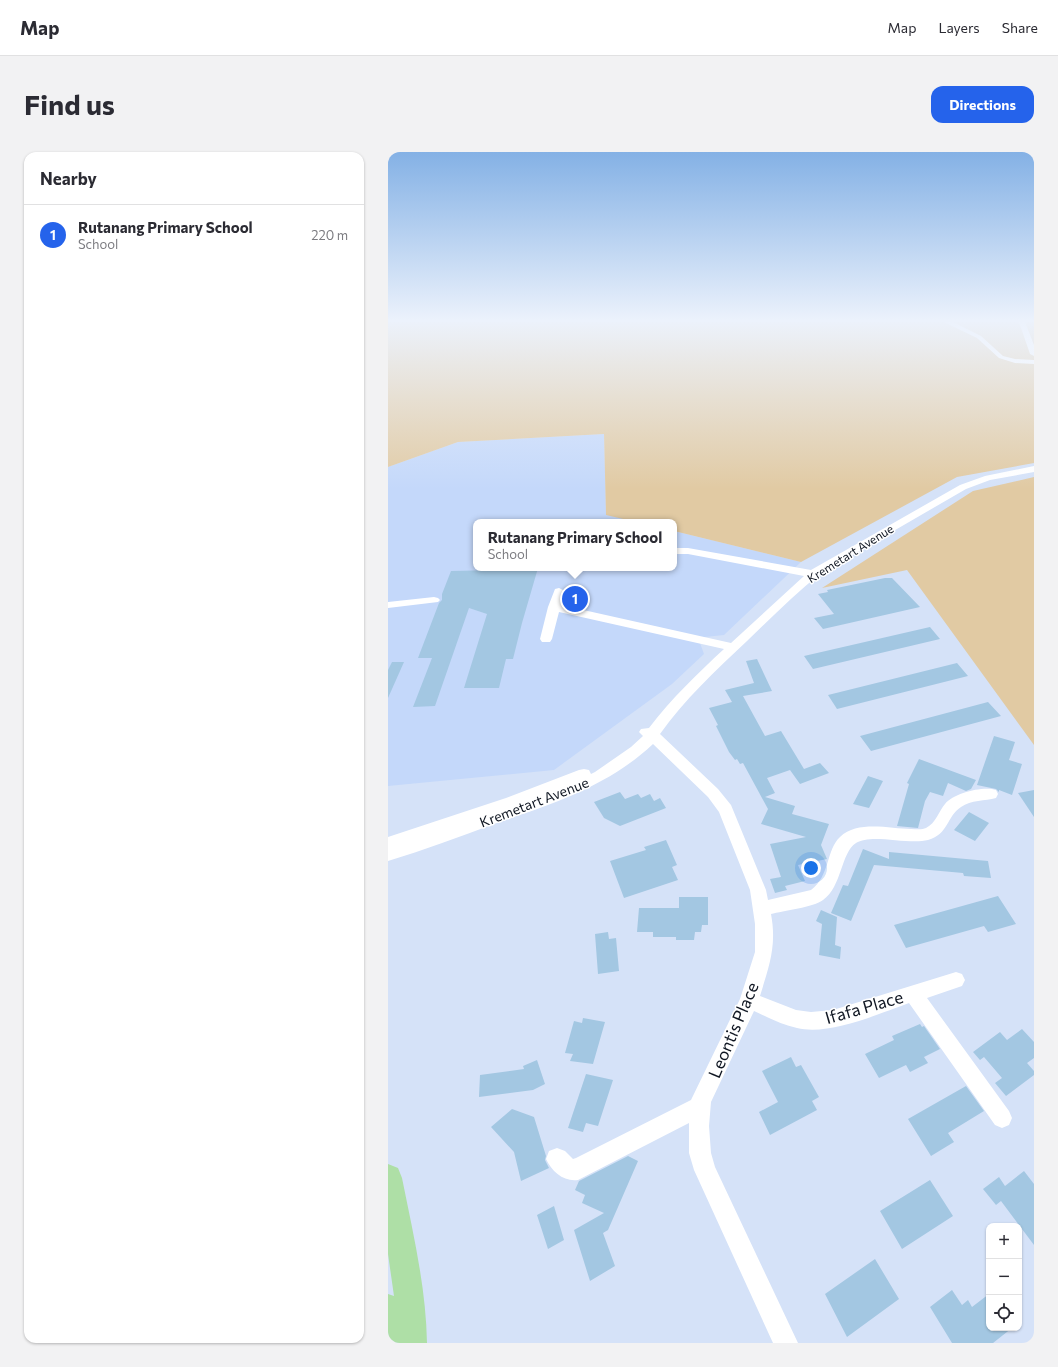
<!DOCTYPE html>
<meta charset="utf-8">
<style>
:root{--surface:#fff;--page:#f2f2f3;--text:#2b2b33;--muted:#7c7c81;--line:#e1e1e2;--accent:#2563eb}
body{margin:0;font-family:Commissioner,sans-serif;background:var(--page);color:var(--text)}
.controls{position:absolute;right:12px;bottom:12px;display:grid;overflow:hidden;border-radius:8px;box-shadow:0 1px 3px #0004}
.controls button{width:36px;height:36px;display:grid;place-items:center;padding:0;border:0;border-bottom:1px solid var(--line);background:var(--surface);color:var(--text);font:20px sans-serif}
.you{position:absolute;left:423px;top:716px;width:14px;height:14px;margin:-10px;border:3px solid #fff;border-radius:50%;background:#1a73e8;box-shadow:0 0 0 6px #1a73e833}
.badge{display:grid;place-items:center;width:26px;height:26px;border-radius:50%;background:var(--accent);color:#fff;font-size:13px;font-weight:700}
.pin{position:absolute;translate:-50% -50%;border:2px solid #fff;box-shadow:0 1px 4px #0006}
.popup{position:absolute;left:85px;top:367px;width:204px;height:52px;box-sizing:border-box;display:grid;place-content:center;border-radius:8px;background:var(--surface);filter:drop-shadow(0 1px 3px #0005);font-size:13px;white-space:nowrap;color:var(--muted)}
.popup b{font-size:15px;color:var(--text)}
.popup::after{content:'';position:absolute;left:50%;top:100%;margin-left:-8px;border:8px solid transparent;border-top-color:var(--surface)}
.list{margin:0;padding:0;list-style:none}
h2{display:flex;justify-content:space-between;align-items:center;height:52px;margin:0;padding:0 16px;font-size:17px}
h2 small{font-size:13px;font-weight:400;color:var(--muted)}
.list li{display:grid;grid-template-columns:26px 1fr auto;gap:12px;align-items:center;box-sizing:border-box;height:60px;padding:0 16px;border-top:1px solid var(--line)}
.list b{display:block;font-size:15px;white-space:nowrap}
.list p{margin:0;font-size:13px;white-space:nowrap;color:var(--muted)}
.list em{font-size:13px;font-style:normal;color:var(--muted)}
.icon{flex:none;width:22px;height:22px;fill:none;stroke:currentColor;stroke-width:2;stroke-linecap:round;stroke-linejoin:round}
.map{position:relative;flex:none;width:646px;height:1191px;overflow:hidden;border-radius:12px}
header{display:flex;align-items:center;gap:24px;box-sizing:border-box;height:56px;padding:0 20px;background:var(--surface);border-bottom:1px solid var(--line)}
header strong{font-size:19px}
nav{display:flex;gap:22px;margin-inline-start:auto;font-size:14px}
.intro{display:flex;align-items:center;justify-content:space-between;box-sizing:border-box;height:96px;padding:0 24px}
h1{margin:0;font-size:28px}
.button{padding:10px 18px;border-radius:12px;background:var(--accent);color:#fff;font-size:14px;font-weight:700}
main{display:flex;gap:24px;padding:0 24px}
aside{flex:1;background:var(--surface);border-radius:12px;box-shadow:0 1px 3px #0004}
.map>svg:first-child{display:block}
.built{fill:#c4d8fa}
.green{fill:#e1caa3}
.building{fill:#a3c7e2}
.lines{fill:none;stroke-linecap:round;stroke-linejoin:round}
.minor{fill:#fff;fill-rule:evenodd}
.major{fill:#aedfa6;fill-rule:evenodd}
.labels{text-anchor:middle;dominant-baseline:central;stroke-width:3;stroke-linejoin:round;paint-order:stroke}
.far-street-label{font-size:12px;fill:#0f1622;stroke:#fff}
.street-label{font-size:14px;fill:#0f1622;stroke:#fff}
.near-street-label{font-size:17px;fill:#0f1622;stroke:#fff}
</style>
<header>
<strong>Map</strong>
<nav><a>Map</a><a>Layers</a><a>Share</a></nav>
</header>
<div class="intro"><h1>Find us</h1><a class="button">Directions</a></div>
<main>
<aside>
<h2>Nearby<small></small></h2>
<ul class="list">
<li><span class="badge">1</span><div><b>Rutanang Primary School</b><p>School</p></div><em>220 m</em></li>
</ul>
</aside>
<div class="map">
<svg width="646" height="1191" viewBox="0 0 646 1191">
<rect width="100%" height="100%" fill="#d5e2f8"/>
<!-- built -->
<path class="built" d="M216 282 218 362 248 370H88V416H286V379L413 410 336 483 317 485 312 491 316 502 284 532 166 618 0 634V315L70 290Z"/>
<!-- green -->
<path class="green" d="M0 170H646V311L569 325 413 410 286 379V370H248L218 363 216 282 70 290 0 315Z
M646 325V593L519 418 434 436 585 339Z"/>
<!-- building -->
<path class="building" d="M114 416H150L134 471 125 507H118L111 536H76L99 462 81 456 47 554 25 555 44 506H30L51 451 54 448V442L63 419 113 418Z
M497 426H504L532 455 435 477 426 466 446 462 430 442 440 440 439 438Z
M542 475 552 487 425 517 416 504Z
M369 507 384 539 355 544 377 584 393 579 416 617 432 611 441 621 412 632 402 618 379 626 387 641 377 645 407 654 404 662 441 672 433 693 439 707 410 713 417 729 397 734 399 738 387 741 382 727 393 725 382 692 418 685 373 672 380 657 355 611 352 612 349 607 347 608 341 600 328 574 330 573 321 556 344 550 337 538 366 531 358 509Z
M4 510H16L0 546V518Z
M569 511 580 524 449 557 440 543Z
M600 550 613 564 483 599 472 584Z
M606 584 627 590 621 608 634 612 624 643 611 638V640L608 637 589 633Z
M531 607 588 628 583 637 578 639 560 631 555 644 542 640 537 649 530 676 509 674 521 632 519 631Z
M480 624 495 629 481 656 465 652Z
M646 638V665L630 641Z
M232 640 237 647 250 642 253 646 262 642 266 649 272 646 278 656 232 674 216 666 206 650Z
M581 660 601 671 587 689 566 678Z
M278 688 289 713 284 715 290 728 236 746 222 709 258 698 256 695Z
M475 697 501 707V700L600 709 603 726 576 724 575 721 486 713 463 769 443 761 455 733 460 734Z
M610 744 628 772 600 780 596 774 518 796 506 773Z
M291 745H320V773H314L313 780H307L306 788H288V785H265V780H249L251 756H291Z
M433 758 449 765 447 793 453 795 452 807 431 803 434 772 428 769Z
M220 780 221 787 228 786 231 819 210 822 207 782Z
M195 866 217 870 205 912 182 909 185 902 177 901 186 869 194 871Z
M532 872 534 875 536 874 552 897 536 905 540 911 522 920 518 913 491 926 477 902 506 888 504 884Z
M634 877 646 890V906L639 911 646 919V923L618 944 607 931 614 926 596 905 592 908 585 900 612 880 619 888Z
M403 905 408 915 413 913 431 945 424 949 429 958 382 983 371 960 390 950 374 919Z
M149 908 157 932 145 938 91 945 92 923 136 917 135 914Z
M198 922 225 928 210 974 198 971 195 980 180 976Z
M578 934 596 959 560 981 566 990 543 1004 520 967Z
M124 957 146 965 158 1004 157 1008 161 1016 133 1029 126 1000 103 975Z
M240 1004 250 1009 220 1078 215 1081 227 1114 202 1129 186 1078 216 1061 194 1051 197 1043 187 1038 191 1029Z
M636 1019 646 1032V1093L613 1049 608 1053 595 1037 611 1025 617 1034Z
M542 1028 565 1064 514 1097 492 1059Z
M166 1054 176 1088 160 1097 149 1063Z
M487 1107 511 1147 459 1185 437 1142Z
M564 1138 574 1153 580 1148 584 1155 601 1142V1176H624L605 1191H564L542 1155Z"/>
<g class="lines">
<!-- minor -->
<path class="minor" d="M556 170H565L593 184 615 204 627 207 646 208V212L627 211 611 206 589 186Z
M631 170H637L646 193V204L642 202Z
M646 314V320L602 328 578 337 433 421C407 442 383 466 359 489 328 518 296 548 272 582L330 637 343 653 378 738 380 748 423 738C442 724 438 698 452 685 470 668 502 677 523 677 528 677 534 678 538 676 548 671 551 659 557 652 566 641 595 634 608 638L610 642 608 646C597 649 583 648 573 655 558 665 561 682 540 688 520 693 483 681 468 691 453 700 454 735 435 748 426 755 395 759 383 762 389 794 381 814 372 844L408 858 423 860 445 858 568 820 574 822 577 828 574 834 539 846 621 959 624 966 621 973 614 976 607 973 521 851C490 862 441 884 409 876 394 873 379 865 366 859L323 950 321 974 323 1001 327 1015 410 1191H385L306 1018 301 1001V971L190 1028C176 1030 164 1020 158 1007L161 999 169 996 177 999 185 1007 188 1006 303 948 352 847 367 800V772L362 738 331 660 320 645 265 592C219 635 164 652 106 672 71 685 36 698 0 709V685L118 646 191 618 196 617 201 618 203 622 207 620 243 595 255 584 251 580 253 577 261 576C283 547 310 521 336 497L171 460 164 487 162 490H154L152 487 160 455 167 437 171 436 177 439 173 453 343 491 416 424 300 402H286V396H300L423 418 572 333 597 324Z
M46 445 50 446 52 448 50 450 0 456V450Z"/>
<!-- major -->
<path class="major" d="M0 1012 10 1016 14 1026C25 1081 38 1135 39 1191H0V1142L6 1144 0 1102Z"/>
</g>
<!-- sky -->
<linearGradient id="sky" x2="0" y2="1"><stop stop-color="#84b1e5"/><stop offset="0.5" stop-color="#ecf2fc"/><stop offset="1" stop-color="#ecf2fc" stop-opacity="0"/></linearGradient>
<rect width="646" height="337" fill="url(#sky)"/>
<g class="labels">
<!-- far-street labels -->
<g class="far-street-label">
<text transform="translate(462 401) rotate(-32)">Kremetart Avenue</text>
</g>
<!-- street labels -->
<g class="street-label">
<text transform="translate(146 650) rotate(-21)">Kremetart Avenue</text>
</g>
<!-- near-street labels -->
<g class="near-street-label">
<text transform="translate(476 855) rotate(-16)">Ifafa Place</text>
<text transform="translate(345 878) rotate(-67)">Leontis Place</text>
</g>
</g>
</svg>
<div class="controls">
<button>+</button>
<button>−</button>
<button><svg class="icon" aria-label="locate" viewBox="0 0 24 24"><circle cx="12" cy="12" r="6"/><path d="M12 2v4M12 18v4M2 12h4M18 12h4"/></svg></button>
</div>
<div class="you"></div>
<div class="pin badge" style="left:187px;top:447px">1</div>
<div class="popup"><b>Rutanang Primary School</b>School</div>
</div>
</main>
